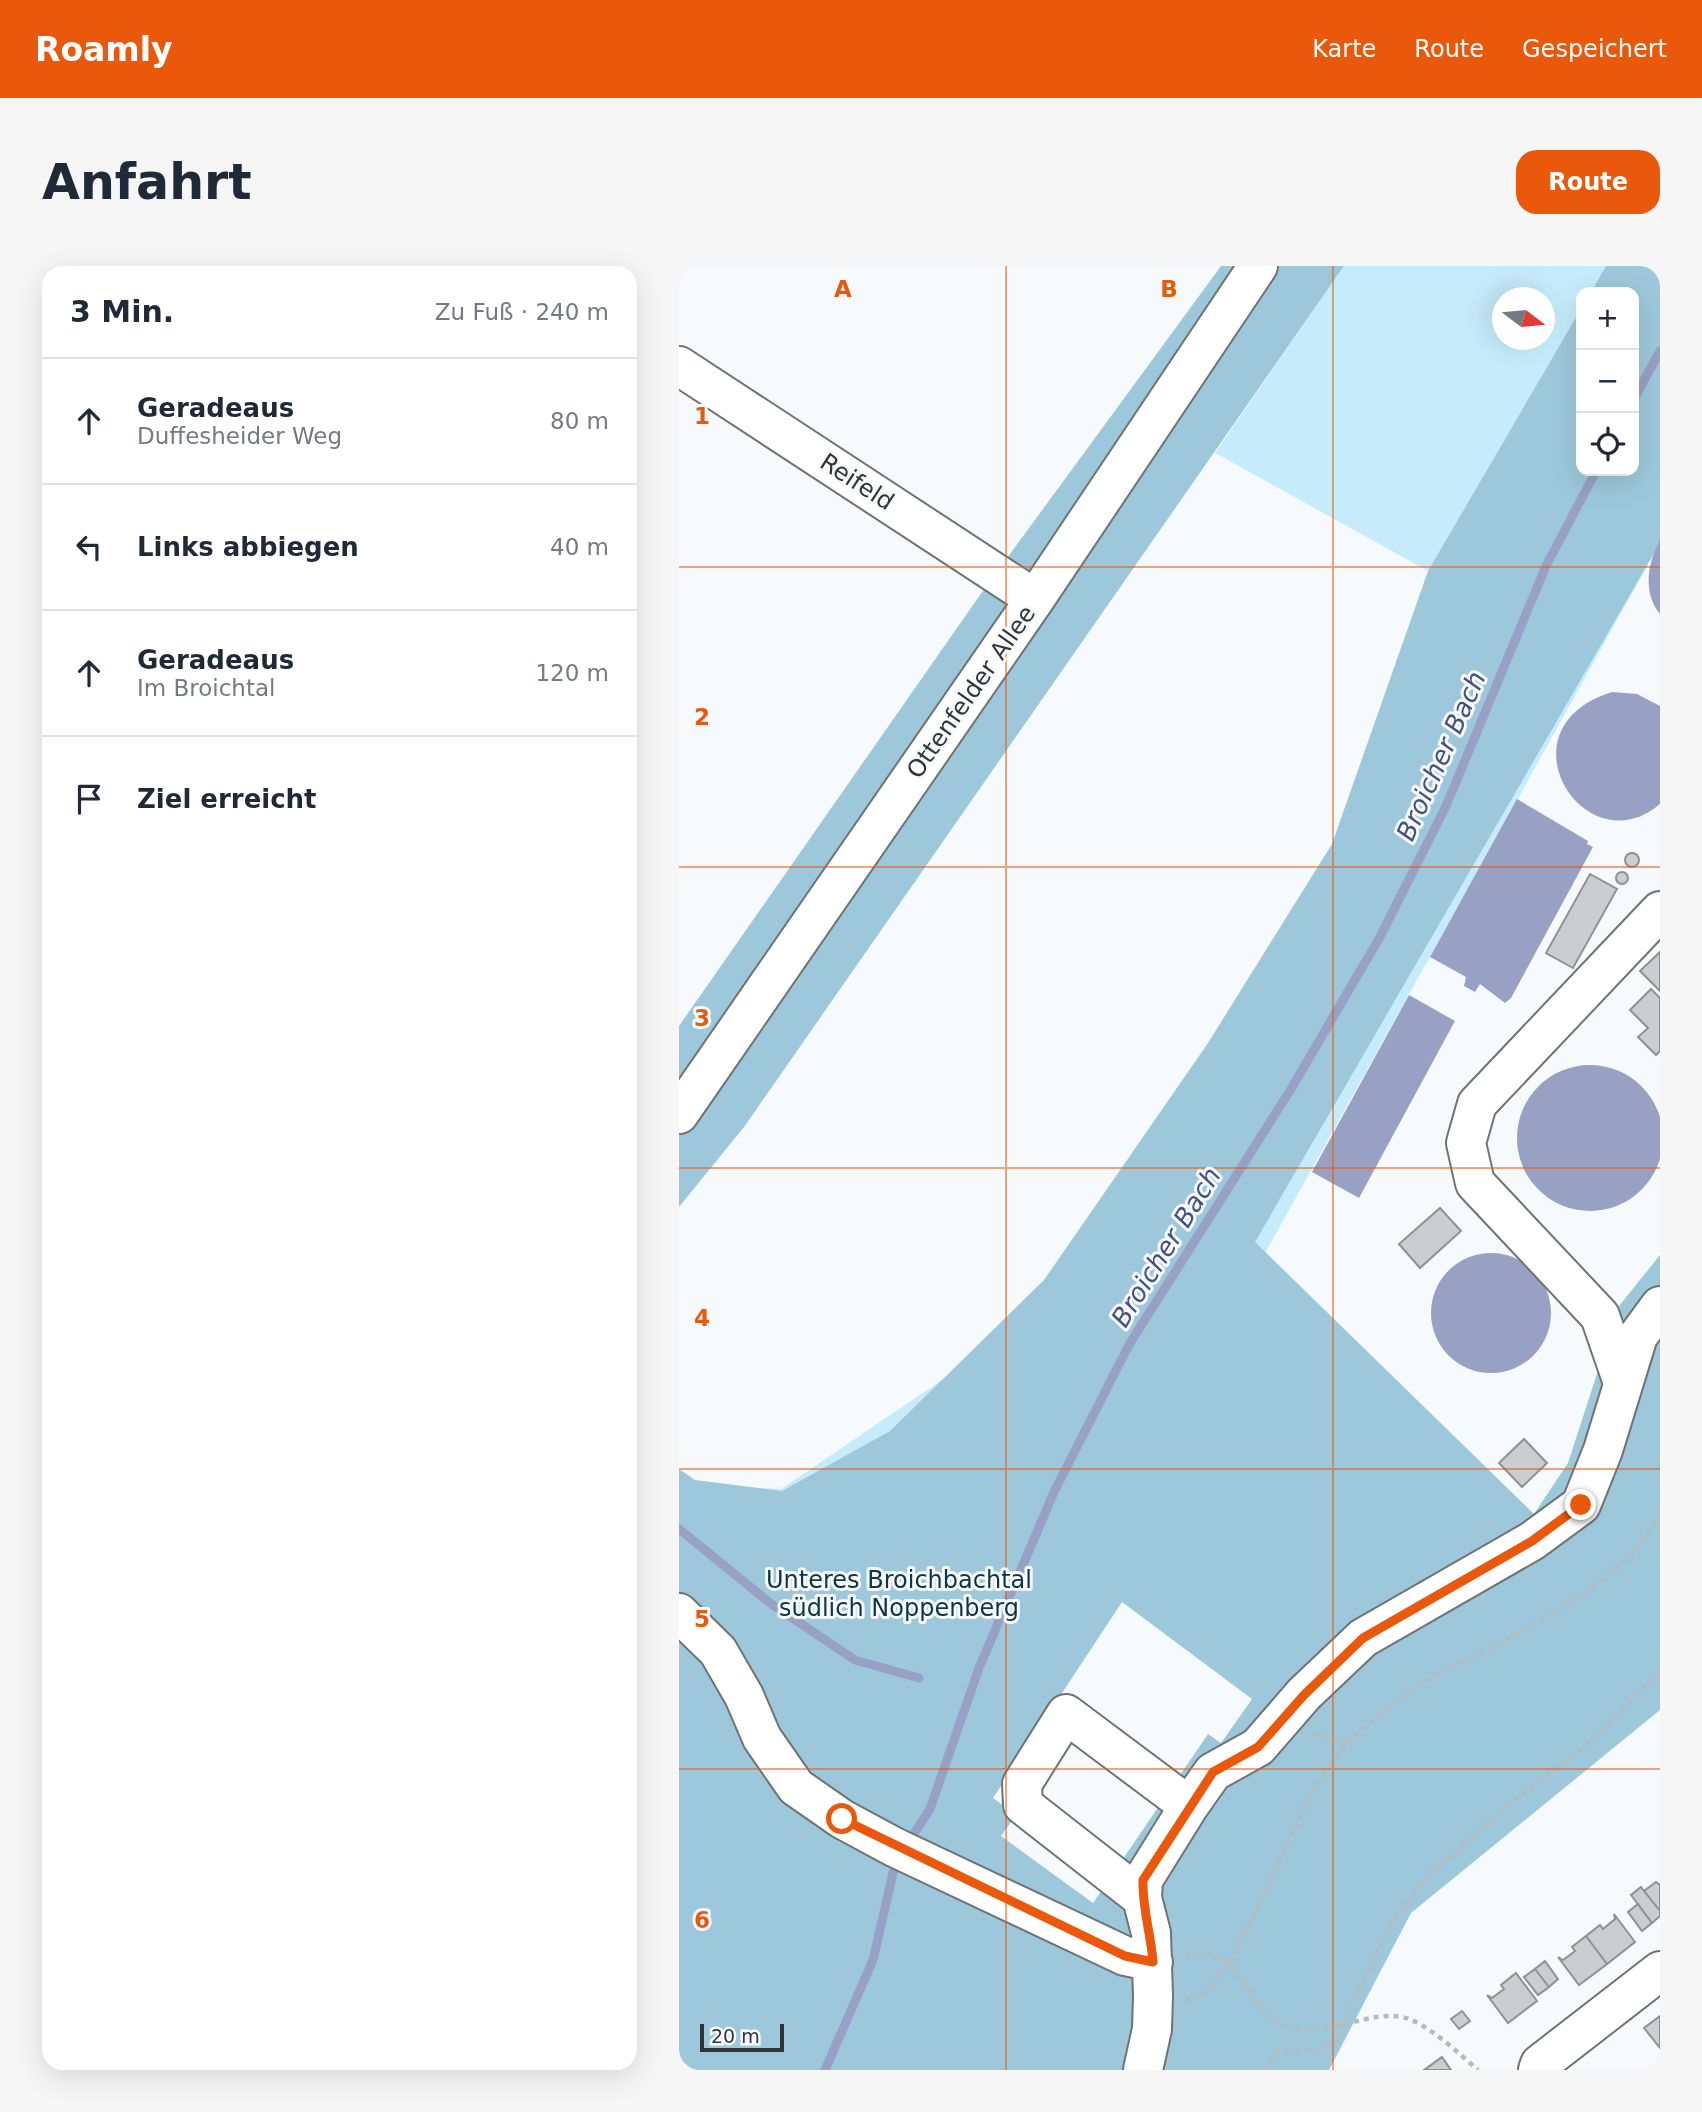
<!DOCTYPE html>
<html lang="de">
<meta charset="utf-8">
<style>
:root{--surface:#fff;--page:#f6f6f7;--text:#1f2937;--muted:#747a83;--line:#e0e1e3;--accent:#ea580c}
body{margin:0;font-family:"DejaVu Sans",sans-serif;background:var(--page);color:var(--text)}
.controls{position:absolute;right:21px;top:21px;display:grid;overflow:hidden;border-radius:14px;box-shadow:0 7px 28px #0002}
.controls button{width:63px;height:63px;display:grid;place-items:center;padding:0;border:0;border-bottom:2px solid var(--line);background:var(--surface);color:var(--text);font:35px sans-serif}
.compass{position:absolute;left:813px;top:21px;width:63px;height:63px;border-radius:50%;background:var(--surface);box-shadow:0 7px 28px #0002;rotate:106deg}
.scale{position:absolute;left:21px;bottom:18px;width:84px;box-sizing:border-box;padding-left:7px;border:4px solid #333435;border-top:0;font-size:19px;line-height:24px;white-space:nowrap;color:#333435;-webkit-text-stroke:5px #f6fafc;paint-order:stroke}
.stop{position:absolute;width:21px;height:21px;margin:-16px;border:5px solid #ea580c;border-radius:50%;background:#fff}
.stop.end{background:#ea580c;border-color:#fff;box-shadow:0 2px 7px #0008}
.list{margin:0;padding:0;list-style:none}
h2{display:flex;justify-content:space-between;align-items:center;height:91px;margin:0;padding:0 28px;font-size:30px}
h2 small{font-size:23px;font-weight:400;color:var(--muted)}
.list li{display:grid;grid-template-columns:46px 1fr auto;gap:21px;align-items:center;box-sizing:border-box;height:126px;padding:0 28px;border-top:2px solid var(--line)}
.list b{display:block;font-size:26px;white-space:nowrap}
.list p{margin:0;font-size:23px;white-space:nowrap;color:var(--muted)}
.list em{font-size:23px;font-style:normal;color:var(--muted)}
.icon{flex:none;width:38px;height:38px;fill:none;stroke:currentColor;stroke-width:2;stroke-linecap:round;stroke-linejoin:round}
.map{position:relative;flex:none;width:981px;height:1804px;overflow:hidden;border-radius:21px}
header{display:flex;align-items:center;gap:42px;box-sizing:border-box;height:98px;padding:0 35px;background:var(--accent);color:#fff}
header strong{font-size:33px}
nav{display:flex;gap:38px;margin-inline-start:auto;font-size:24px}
.intro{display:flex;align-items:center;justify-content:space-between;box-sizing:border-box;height:168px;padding:0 42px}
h1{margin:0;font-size:49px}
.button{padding:18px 32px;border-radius:21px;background:var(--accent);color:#fff;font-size:24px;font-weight:700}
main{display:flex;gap:42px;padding:0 42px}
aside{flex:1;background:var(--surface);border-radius:21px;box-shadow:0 7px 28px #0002}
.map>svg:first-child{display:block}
.green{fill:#c6ecfc;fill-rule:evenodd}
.forest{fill:#9dc8db;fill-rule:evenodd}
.water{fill:#98a0c3}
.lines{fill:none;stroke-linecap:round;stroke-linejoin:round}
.stream{stroke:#98a0c3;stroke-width:9}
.building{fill:#cbcdd0;stroke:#8f9294;stroke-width:2}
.minor-casing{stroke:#6f7374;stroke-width:42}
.path{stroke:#b8bbbd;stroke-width:4.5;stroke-dasharray:5 5;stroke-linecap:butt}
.minor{stroke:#fff;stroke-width:38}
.route{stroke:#ea580c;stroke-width:9}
.grid{fill:none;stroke:#e8590c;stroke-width:2;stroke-opacity:0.55}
.labels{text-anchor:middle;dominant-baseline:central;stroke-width:6;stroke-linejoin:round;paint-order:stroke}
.street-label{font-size:24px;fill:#333435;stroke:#f6fafc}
.park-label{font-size:24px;fill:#0d3543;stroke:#f6fafc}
.water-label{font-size:26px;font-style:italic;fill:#464f81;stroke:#f6fafc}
.grid-label{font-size:23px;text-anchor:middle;font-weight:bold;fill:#e8590c;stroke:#f6fafc;stroke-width:6;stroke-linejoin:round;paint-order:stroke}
</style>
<header>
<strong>Roamly</strong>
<nav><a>Karte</a><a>Route</a><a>Gespeichert</a></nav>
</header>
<div class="intro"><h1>Anfahrt</h1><a class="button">Route</a></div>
<main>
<aside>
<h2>3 Min.<small>Zu Fuß · 240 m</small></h2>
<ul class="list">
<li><svg class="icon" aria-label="ahead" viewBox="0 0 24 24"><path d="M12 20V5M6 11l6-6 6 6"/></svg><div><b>Geradeaus</b><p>Duffesheider Weg</p></div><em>80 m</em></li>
<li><svg class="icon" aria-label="left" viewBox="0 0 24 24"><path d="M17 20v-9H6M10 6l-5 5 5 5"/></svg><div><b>Links abbiegen</b></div><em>40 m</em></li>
<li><svg class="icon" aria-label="ahead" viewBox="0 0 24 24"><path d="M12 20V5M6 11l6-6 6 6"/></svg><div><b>Geradeaus</b><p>Im Broichtal</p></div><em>120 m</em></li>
<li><svg class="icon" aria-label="arrive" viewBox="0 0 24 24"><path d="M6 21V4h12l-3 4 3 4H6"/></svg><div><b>Ziel erreicht</b></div></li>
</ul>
</aside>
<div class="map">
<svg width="981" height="1804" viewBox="0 0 981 1804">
<rect width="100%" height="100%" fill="#f6fafc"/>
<!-- green -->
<path class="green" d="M665 0H981V277L312 1480 0 1260 44 1220 102 1223 412 1013 633 661 831 165 749 305 536 187ZM902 26H955V205H902ZM824 32H866V74H824Z"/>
<!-- forest -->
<path class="forest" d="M542 0H665L65 861 0 941V760L301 329Z
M927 0H981V277L576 976 855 1248 889 1197 940 1040 981 989V1444L732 1647 650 1804H0V1203L16 1214 103 1225 211 1165 365 1014 529 777 653 578 749 305 902 43V205H955V26H912ZM443 1336 573 1433 542 1477 529 1468 414 1637 322 1570 337 1549 314 1532Z"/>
<!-- water -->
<path class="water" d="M981 274V348C963 326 969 296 981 274Z
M933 426 958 428 981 440V538C906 602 817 462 933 426Z
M838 533 909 575 908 578 914 581 832 732 826 737 801 718 796 726 785 720 787 711 751 691Z
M730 729 776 755 680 932 633 906Z
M838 872a73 73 0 1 1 146 0a73 73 0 1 1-146 0Z
M752 1047a60 60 0 1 1 120 0a60 60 0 1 1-120 0Z"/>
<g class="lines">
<!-- stream -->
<path class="stream" d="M955 133 981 85
M0 1263 91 1337 176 1394 240 1412
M229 1577 251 1543 300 1402 375 1226 451 1077 612 823 701 671 767 540 867 300 917 205
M146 1804 194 1694 214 1607 221 1592"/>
</g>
<!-- building -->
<path class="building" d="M946 594a7 7 0 1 1 14 0a7 7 0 1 1-14 0Z
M937 612a6 6 0 1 1 12 0a6 6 0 1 1-12 0Z
M911 608 938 623 894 702 867 687Z
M981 686V725L961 705Z
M972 723 981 732V785L977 789 959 771 969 762 951 744Z
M761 942 782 965 741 1002 720 978Z
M845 1173 868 1197 843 1221 820 1197Z
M977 1616 981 1619V1645L965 1625Z
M962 1621 981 1645V1650L973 1657 952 1629Z
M959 1638 973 1657 963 1665 949 1646Z
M935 1648 956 1676 928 1698 907 1670 921 1659 924 1663 936 1653Z
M907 1670 928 1698 900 1719 879 1691 884 1694 896 1685 893 1681Z
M866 1695 879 1713 870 1721 856 1703Z
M856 1703 870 1721 859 1729 845 1711Z
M837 1707 858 1735 829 1757 808 1729 813 1732 825 1723 822 1719Z
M783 1745 791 1755 780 1763 772 1753Z
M981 1750V1782L965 1762Z
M763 1791 772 1804H745Z"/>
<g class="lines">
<defs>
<path id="minor" d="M0 100 356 333
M0 848 356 333 579 0
M943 1114 921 1050 796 917 787 877 798 838 981 645
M0 1347 39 1385 65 1430 83 1472 117 1521 163 1553 215 1581 446 1690 474 1696
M463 1632 344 1539 343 1518 387 1448 510 1540
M464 1804 473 1763 474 1730 472 1667 463 1632 464 1614 510 1540 534 1506 579 1481 625 1428 684 1372 853 1275 902 1239 924 1184 959 1070 981 1040
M859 1804 861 1798 981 1705"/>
</defs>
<!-- minor casing -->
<use href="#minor" class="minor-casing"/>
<!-- path -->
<path class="path" d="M635 1466 667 1477
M506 1690C568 1678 563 1743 608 1760 647 1774 695 1740 730 1753 755 1763 779 1787 799 1804
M507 1734 530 1725 558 1685 630 1532 667 1477 733 1422 838 1368 904 1329 952 1290 981 1249
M585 1804 598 1786 638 1785 659 1775 662 1760 713 1656 754 1605 834 1535 898 1488 981 1405"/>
<!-- minor -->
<use href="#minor" class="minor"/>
</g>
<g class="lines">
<!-- route -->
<path class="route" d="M163 1553 446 1690 474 1696C472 1668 463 1642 464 1614L534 1506 579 1481 625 1429 684 1372 853 1275 902 1239"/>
</g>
<!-- grid -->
<path class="grid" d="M327 0V1804M654 0V1804M0 301H981M0 601H981M0 902H981M0 1203H981M0 1503H981"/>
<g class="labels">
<!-- street labels -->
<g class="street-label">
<text transform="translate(178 216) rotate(33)">Reifeld</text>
<text transform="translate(292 426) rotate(-55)">Ottenfelder Allee</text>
</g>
<!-- park labels -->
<g class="park-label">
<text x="220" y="1314">Unteres Broichbachtal<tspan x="220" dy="28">südlich Noppenberg</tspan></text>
</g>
<!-- water labels -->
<g class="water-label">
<text transform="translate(762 490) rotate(-66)">Broicher Bach</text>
<text transform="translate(487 981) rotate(-58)">Broicher Bach</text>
</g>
</g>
<g class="grid-label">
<text x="164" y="31">A</text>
<text x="490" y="31">B</text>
<text x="23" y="158">1</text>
<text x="23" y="459">2</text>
<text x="23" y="760">3</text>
<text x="23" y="1060">4</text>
<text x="23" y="1361">5</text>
<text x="23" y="1662">6</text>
</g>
</svg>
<div class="controls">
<button>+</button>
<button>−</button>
<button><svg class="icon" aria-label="locate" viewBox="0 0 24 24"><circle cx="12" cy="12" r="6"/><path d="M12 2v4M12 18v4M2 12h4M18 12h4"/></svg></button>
</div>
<svg class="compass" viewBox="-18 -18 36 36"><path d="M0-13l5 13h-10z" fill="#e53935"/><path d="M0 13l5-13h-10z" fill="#747a83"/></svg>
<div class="scale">20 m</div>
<div class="stop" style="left:163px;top:1553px"></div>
<div class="stop end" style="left:902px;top:1239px"></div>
</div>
</main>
